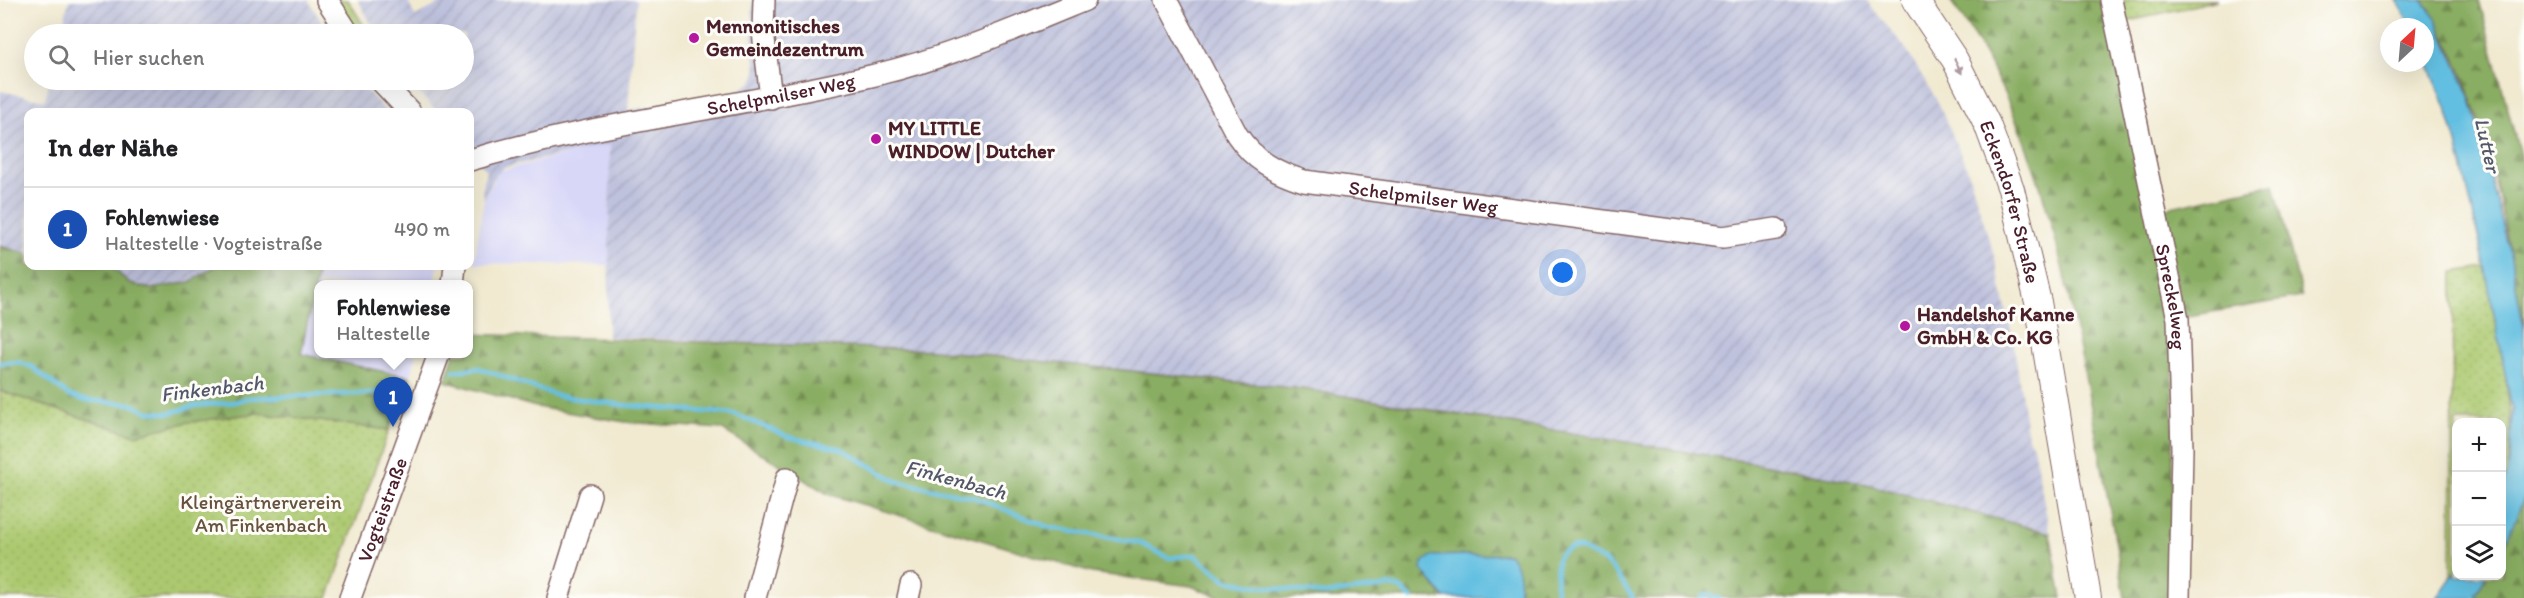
<!DOCTYPE html>
<html lang="de">
<meta charset="utf-8">
<style>
:root{--surface:#fff;--page:#f2f2f2;--text:#202124;--muted:#757577;--line:#e0e0e0;--accent:#b5179e}
body{margin:0;font-family:Itim,sans-serif;background:var(--page);color:var(--text)}
.controls{position:absolute;right:18px;bottom:18px;display:grid;overflow:hidden;border-radius:12px;box-shadow:0 6px 24px #0002}
.controls button{width:54px;height:54px;display:grid;place-items:center;padding:0;border:0;border-bottom:2px solid var(--line);background:var(--surface);color:var(--text);font:30px sans-serif}
.compass{position:absolute;left:2380px;top:18px;width:54px;height:54px;border-radius:50%;background:var(--surface);box-shadow:0 6px 24px #0002;rotate:26deg}
.you{position:absolute;left:1563px;top:273px;width:21px;height:21px;margin:-15px;border:4px solid #fff;border-radius:50%;background:#1a73e8;box-shadow:0 0 0 9px #1a73e833}
.badge{display:grid;place-items:center;width:39px;height:39px;border-radius:50%;background:var(--accent);color:#fff;font-size:20px;font-weight:700}
.pin{position:absolute;translate:-50% -50px;filter:drop-shadow(0 2px 3px #0008)}
.pin::after{content:'';position:absolute;top:32px;width:21px;height:18px;background:inherit;clip-path:polygon(0 0,100% 0,50% 100%)}
.popup{position:absolute;left:314px;top:280px;width:159px;height:78px;box-sizing:border-box;display:grid;place-content:center;border-radius:12px;background:var(--surface);filter:drop-shadow(0 2px 4px #0005);font-size:20px;white-space:nowrap;color:var(--muted)}
.popup b{font-size:22px;color:var(--text)}
.popup::after{content:'';position:absolute;left:50%;top:100%;margin-left:-12px;border:12px solid transparent;border-top-color:var(--surface)}
.list{margin:0;padding:0;list-style:none}
h2{display:flex;justify-content:space-between;align-items:center;height:78px;margin:0;padding:0 24px;font-size:26px}
h2 small{font-size:20px;font-weight:400;color:var(--muted)}
.list li{display:grid;grid-template-columns:39px 1fr auto;gap:18px;align-items:center;box-sizing:border-box;height:84px;padding:0 24px;border-top:2px solid var(--line)}
.list b{display:block;font-size:22px;white-space:nowrap}
.list p{margin:0;font-size:20px;white-space:nowrap;color:var(--muted)}
.list em{font-size:20px;font-style:normal;color:var(--muted)}
.icon{flex:none;width:33px;height:33px;fill:none;stroke:currentColor;stroke-width:2;stroke-linecap:round;stroke-linejoin:round}
.map{position:relative;flex:none;width:2524px;height:598px;overflow:hidden}
.search{position:absolute;background:var(--surface);box-shadow:0 6px 24px #0002;left:24px;top:24px;width:450px;height:66px;display:flex;align-items:center;gap:15px;box-sizing:border-box;padding:0 21px;border-radius:33px;color:var(--muted);font-size:22px}
.panel{position:absolute;background:var(--surface);box-shadow:0 6px 24px #0002;left:24px;top:108px;width:450px;height:162px;border-radius:12px}
.map>svg:first-child{display:block}
.built{fill:#d8d7f8}
.industrial{fill:url(#industrial-furrows)}
.green{fill:url(#green-dots);stroke:#7b744d;stroke-width:1.5}
.forest{fill:url(#forest-firs);stroke:#6a6646;stroke-width:1.5}
.water{fill:#63bfe1;stroke:#566f86;stroke-width:1.5}
.lines{fill:none;stroke-linecap:round;stroke-linejoin:round}
.stream{stroke:#63bfe1;stroke-width:4.5}
.minor-casing{stroke:#846665;stroke-width:24}
.major-casing{stroke:#846665;stroke-width:28}
.minor{stroke:#fff;stroke-width:21}
.major{stroke:#fff;stroke-width:26}
.oneway{fill:#ae9aa0}
.poi-dot{fill:#b5179e;stroke:#fdfcf7;stroke-width:2}
.labels{text-anchor:middle;dominant-baseline:central;stroke-width:6;stroke-linejoin:round;paint-order:stroke}
.poi-label{font-size:20px;font-weight:bold;fill:#4a1f2b;stroke:#fdfcf7;text-anchor:start}
.street-label{font-size:20px;fill:#4a1f2b;stroke:#fdfcf7}
.park-label{font-size:20px;fill:#67523f;stroke:#fdfcf7}
.water-label{font-size:21px;font-style:italic;fill:#53576b;stroke:#fdfcf7}
</style>
<div class="map">
<svg width="2524" height="598" viewBox="0 0 2524 598">
<defs>
<pattern id="industrial-furrows" width="10" height="10" patternUnits="userSpaceOnUse" patternTransform="scale(1.5)"><rect width="10" height="10" fill="#bfc2dd"/><path d="M-1 1l2-2M0 10L10 0M9 11l2-2" fill="none" stroke="#a6a6be"/></pattern>
<pattern id="green-dots" width="8" height="8" patternUnits="userSpaceOnUse" patternTransform="scale(1.5)"><rect width="8" height="8" fill="#acc96f"/><path d="M2 2h.1M6 6h.1" fill="none" stroke="#96ac60" stroke-width="1.8" stroke-linecap="round"/></pattern>
<pattern id="forest-firs" width="22" height="20" patternUnits="userSpaceOnUse" patternTransform="scale(1.5)"><rect width="22" height="20" fill="#89ad62"/><path d="M5 1l3.5 6h-7zM16 11l3.5 6h-7z" fill="#728c51"/></pattern>
</defs>
<rect width="100%" height="100%" fill="#fdfcf7"/>
<filter id="ink" filterUnits="userSpaceOnUse"><feTurbulence type="fractalNoise" baseFrequency=".0167" numOctaves="2"/><feDisplacementMap in="SourceGraphic" scale="12" xChannelSelector="R" yChannelSelector="G"/><feConvolveMatrix kernelMatrix="1 2 1 2 8 2 1 2 1" color-interpolation-filters="sRGB"/></filter>
<filter id="wash" filterUnits="userSpaceOnUse"><feTurbulence type="fractalNoise" baseFrequency=".008" numOctaves="4" result="noise"/><feDisplacementMap in="SourceGraphic" scale="24" xChannelSelector="R" yChannelSelector="G"/><feGaussianBlur stdDeviation="1.35" result="paint"/><feColorMatrix in="noise" values="0 0 0 0 0 0 0 0 0 0 0 0 0 0 0 0 0 1.4 0 .05"/><feComposite in="paint" operator="in"/></filter>
<g filter="url(#wash)">
<rect width="100%" height="100%" fill="#f1ead1"/>
<!-- built -->
<path class="built" d="M610 143 609 265 474 263 484 199 499 171Z
M319 266H438L435 284H318V354H417L410 377 301 354Z"/>
<!-- industrial -->
<path class="industrial" d="M69 0H308L329 34H61Z
M358 0H407L415 16 448 0H636L628 110 731 95 752 82 756 72 752 30 753 0H1866L1906 49 1939 104 1967 168 1994 255 2014 345 2028 438 2033 445 2050 533 1866 484 1761 464 1302 389 933 350 608 337 610 144 504 167 494 177 484 199 482 192 486 171 470 151V112H438L406 80H464V34H377Z
M50 80H357L387 112H28V254L0 246V91L45 100Z
M110 266H216L190 282 151 289 131 284Z"/>
<!-- green -->
<path class="green" d="M336 0H348L369 34H358Z
M2116 0H2217L2121 23Z
M2485 267C2497 330 2524 432 2502 492V422H2456V571L2451 580 2453 272Z
M0 391 135 435 188 422 258 413 389 430 328 598H0Z"/>
<!-- forest -->
<path class="forest" d="M1950 0H2107L2174 310 2171 598H2125C2114 529 2101 460 2088 392 2062 254 2033 115 1950 0Z
M2422 0H2479L2524 170V329C2505 226 2485 87 2422 0Z
M2274 184 2302 297 2183 317 2162 209Z
M0 246 28 254V266H110L131 284 151 289 190 282 216 266H319L301 354 410 377 389 430 258 413 189 422 135 435 0 391Z
M468 334 933 350 1302 389 1761 464 1866 484 2050 533 2062 598H1518L1520 587 1509 554 1432 556 1434 586 1445 598H1221L1191 586 1092 573 828 494 721 429 625 422 536 407 445 381 454 354H468Z
M2524 498V598H2479L2474 595 2486 576H2502V551Z"/>
<!-- water -->
<path class="water" d="M2397 0H2422L2436 19 2471 99 2511 258 2524 329V498L2502 551V492L2510 459 2512 410 2485 267 2457 143 2447 110 2425 56V27H2411Z
M1509 554C1520 567 1521 581 1518 598H1445L1421 569 1423 562 1432 556Z
M2456 571V576H2486L2475 595 2479 598H2437Z"/>
<g class="lines">
<!-- stream -->
<path class="stream" d="M0 363 19 362 32 367 68 395 84 400 131 404 149 412 170 413 194 406 235 402 247 398 375 393 403 385
M453 371 479 368 558 396 622 405 734 414 789 437 842 449 896 481 976 498 1048 527 1140 543 1169 558 1194 555 1226 580 1257 586 1324 594 1393 586 1400 588 1411 598
M1556 598 1557 560 1560 554 1571 548H1580L1603 560 1613 569 1633 598
M1701 598 1708 594 1719 598"/>
</g>
</g>
<g filter="url(#ink)">
<g class="lines">
<defs>
<g id="minor">
<path d="M327 0 349 34"/>
<path d="M764 0 763 32 771 98"/>
<path id="s1" d="M1166 0 1237 135C1254 160 1275 172 1304 181L1723 237 1776 229"/>
<path id="s2" d="M2111 0 2178 319 2182 449 2179 598"/>
<path d="M380 80 410 112"/>
<path id="s3" d="M470 160C602 121 741 107 875 75 947 58 1017 28 1085 0"/>
<path d="M453 284 455 266"/>
<path id="s4" d="M350 598 439 354"/>
<path d="M558 598 590 495"/>
<path d="M755 598 787 478"/>
<path d="M908 598 911 585"/>
</g>
<g id="major">
<path id="s5" d="M1915 0 1955 60 1987 124 2011 189 2038 302 2088 598"/>
</g>
</defs>
<!-- minor casing -->
<use href="#minor" class="minor-casing"/>
<!-- major casing -->
<use href="#major" class="major-casing"/>
<!-- minor -->
<use href="#minor" class="minor"/>
<!-- major -->
<use href="#major" class="major"/>
</g>
<!-- one-way arrows -->
<defs><path id="oneway-solid" d="M-6-.8H1V-3.2L6.5 0L1 3.2V.8H-6Z" transform="scale(1.5)"/></defs>
<use class="oneway" href="#oneway-solid" transform="translate(1958 66) rotate(63)"/>
</g>
<!-- markers -->
<g class="poi-dot">
<circle cx="694" cy="38" r="6"/>
<circle cx="876" cy="139" r="6"/>
<circle cx="1905" cy="326" r="6"/>
</g>
<g class="labels">
<!-- poi labels -->
<g class="poi-label">
<text x="706" y="26">Mennonitisches<tspan x="706" dy="23">Gemeindezentrum</tspan></text>
<text x="888" y="128">MY LITTLE<tspan x="888" dy="23">WINDOW | Dutcher</tspan></text>
<text x="1917" y="314">Handelshof Kanne<tspan x="1917" dy="23">GmbH &amp; Co. KG</tspan></text>
</g>
<!-- street labels -->
<g class="street-label">
<text stroke="none"><textPath href="#s3" startOffset="318">Schelpmilser Weg</textPath></text>
<text stroke="none"><textPath href="#s1" startOffset="356">Schelpmilser Weg</textPath></text>
<text stroke="none"><textPath href="#s5" startOffset="225">Eckendorfer Straße</textPath></text>
<text stroke="none"><textPath href="#s2" startOffset="303">Spreckelweg</textPath></text>
<text stroke="none"><textPath href="#s4" startOffset="94">Vogteistraße</textPath></text>
</g>
<!-- park labels -->
<g class="park-label">
<text x="261" y="502">Kleingärtnerverein<tspan x="261" dy="23">Am Finkenbach</tspan></text>
</g>
<!-- water labels -->
<g class="water-label">
<text transform="translate(2488 145) rotate(77)">Lutter</text>
<text transform="translate(212 388) rotate(-7)">Finkenbach</text>
<text transform="translate(956 479) rotate(15)">Finkenbach</text>
</g>
</g>
</svg>
<div class="controls">
<button>+</button>
<button>−</button>
<button><svg class="icon" aria-label="layers" viewBox="0 0 24 24"><path d="M12 4l9 5-9 5-9-5zM3 14l9 5 9-5"/></svg></button>
</div>
<svg class="compass" viewBox="-18 -18 36 36"><path d="M0-13l5 13h-10z" fill="#e53935"/><path d="M0 13l5-13h-10z" fill="#757577"/></svg>
<div class="you"></div>
<div class="pin badge" style="left:393px;top:427px;background:#1a4fb4">1</div>
<div class="popup"><b>Fohlenwiese</b>Haltestelle</div>
<div class="search"><svg class="icon" aria-label="search" viewBox="0 0 24 24"><circle cx="10" cy="10" r="6"/><path d="M15 15l6 6"/></svg>Hier suchen</div>
<section class="panel">
<h2>In der Nähe<small></small></h2>
<ul class="list">
<li><span class="badge" style="background:#1a4fb4">1</span><div><b>Fohlenwiese</b><p>Haltestelle · Vogteistraße</p></div><em>490 m</em></li>
</ul>
</section>
</div>
